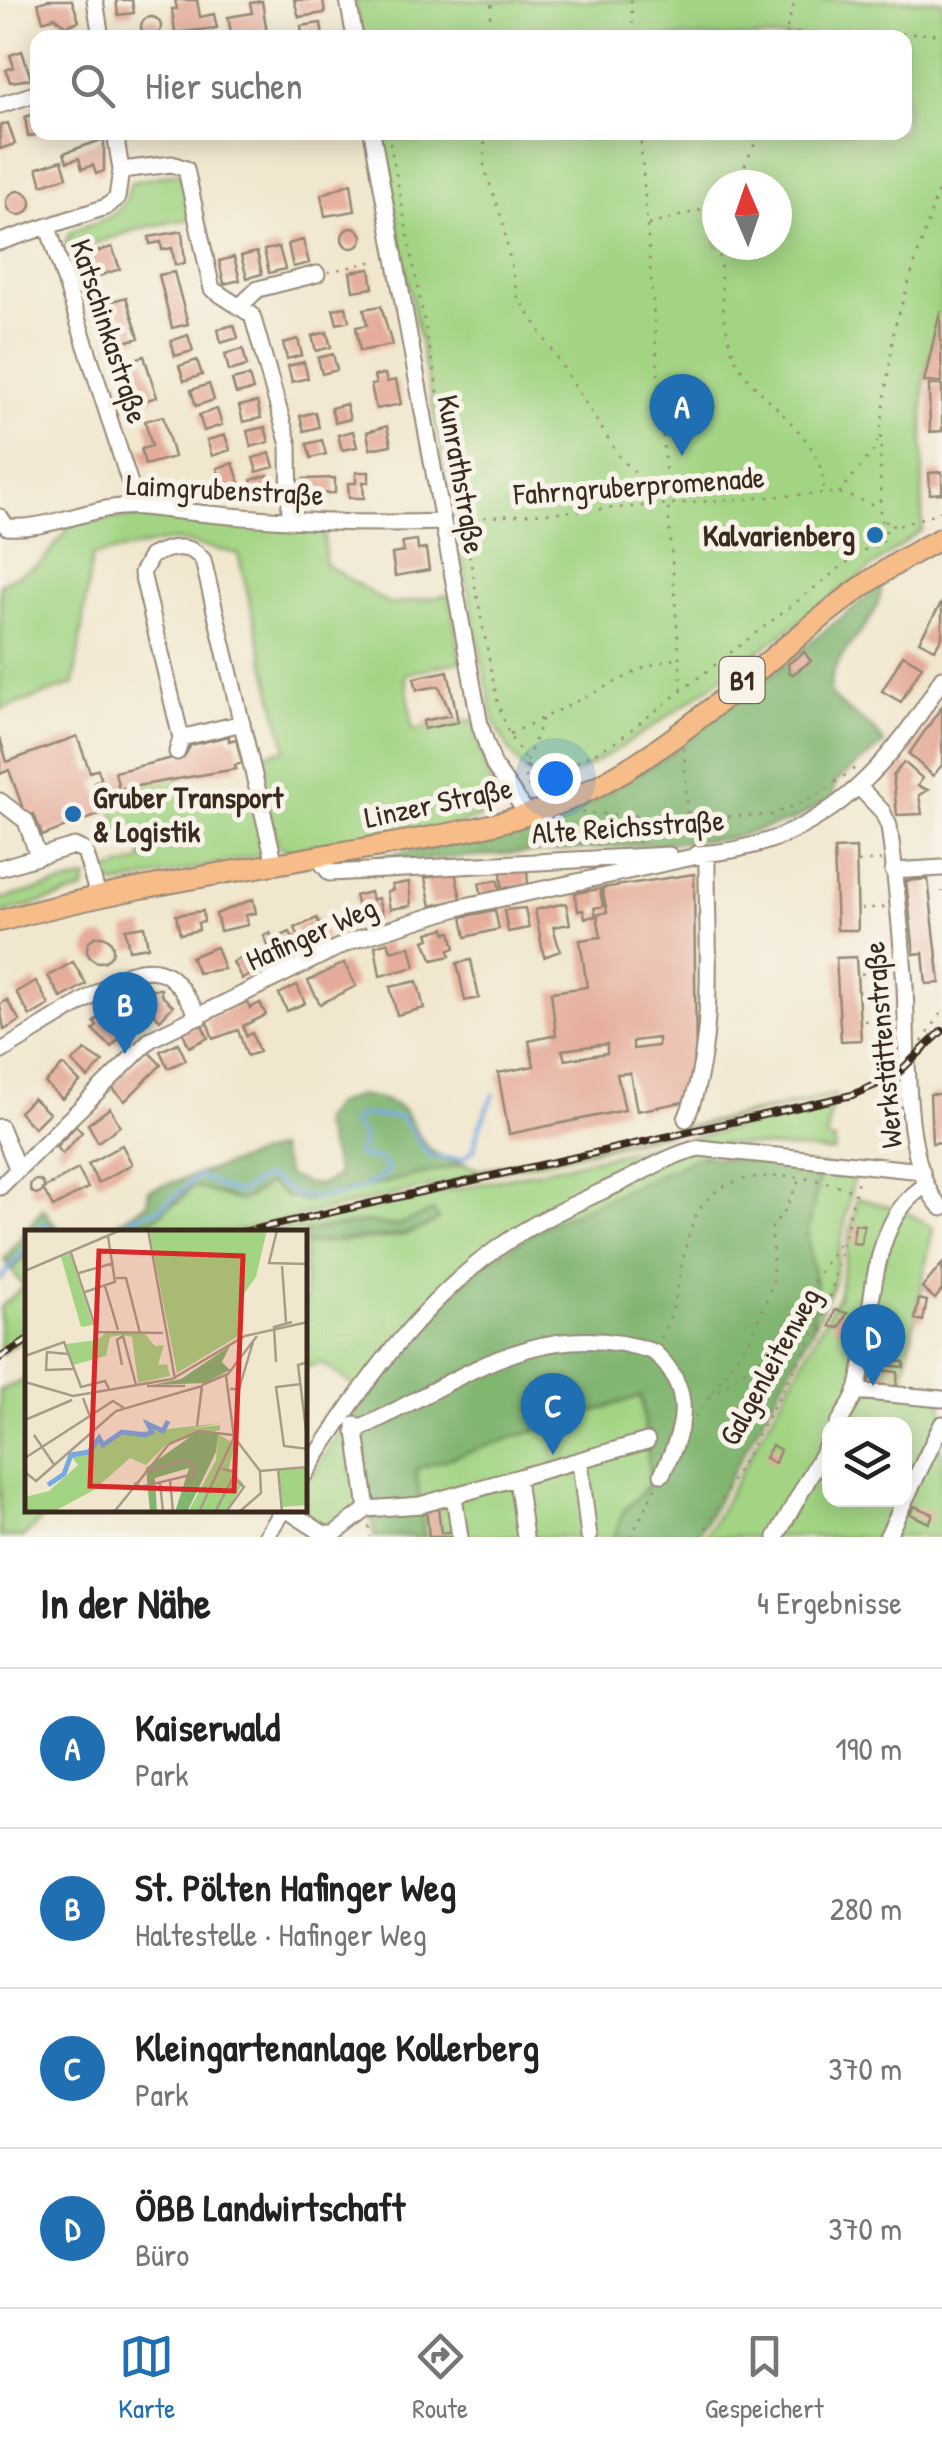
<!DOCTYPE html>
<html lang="de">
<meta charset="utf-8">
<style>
:root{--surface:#fff;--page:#f6f6f6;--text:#222;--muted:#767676;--line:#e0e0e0;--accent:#1f6fb2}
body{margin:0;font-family:"Patrick Hand",sans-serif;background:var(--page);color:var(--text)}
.controls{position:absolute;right:30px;bottom:30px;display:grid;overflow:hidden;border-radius:20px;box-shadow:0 5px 25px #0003}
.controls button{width:90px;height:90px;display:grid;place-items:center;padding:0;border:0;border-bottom:2px solid var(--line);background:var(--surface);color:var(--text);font:50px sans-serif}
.compass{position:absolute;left:702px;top:170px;width:90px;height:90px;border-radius:50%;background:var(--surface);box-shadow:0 5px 25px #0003;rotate:358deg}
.you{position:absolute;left:555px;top:778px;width:35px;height:35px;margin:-25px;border:8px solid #fff;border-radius:50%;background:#1a73e8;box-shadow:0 0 0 15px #1a73e833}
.badge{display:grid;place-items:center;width:65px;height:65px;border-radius:50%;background:var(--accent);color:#fff;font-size:32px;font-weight:700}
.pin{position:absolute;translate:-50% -82px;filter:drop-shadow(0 2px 5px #0008)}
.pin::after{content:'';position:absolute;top:52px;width:35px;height:30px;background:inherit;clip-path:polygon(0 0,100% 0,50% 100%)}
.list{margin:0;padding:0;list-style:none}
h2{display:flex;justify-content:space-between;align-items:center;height:130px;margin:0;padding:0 40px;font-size:42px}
h2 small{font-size:32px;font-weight:400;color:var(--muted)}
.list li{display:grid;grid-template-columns:65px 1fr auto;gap:30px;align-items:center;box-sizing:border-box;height:160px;padding:0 40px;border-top:2px solid var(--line)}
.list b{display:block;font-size:38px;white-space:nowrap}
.list p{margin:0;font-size:32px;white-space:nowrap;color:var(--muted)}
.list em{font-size:32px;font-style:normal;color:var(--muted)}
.icon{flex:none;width:55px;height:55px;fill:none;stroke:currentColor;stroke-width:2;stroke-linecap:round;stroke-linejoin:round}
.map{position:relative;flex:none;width:942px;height:1537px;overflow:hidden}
.search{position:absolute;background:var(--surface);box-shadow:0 5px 25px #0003;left:30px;right:30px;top:30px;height:110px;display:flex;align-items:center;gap:25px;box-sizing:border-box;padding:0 35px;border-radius:20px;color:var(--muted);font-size:38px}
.sheet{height:770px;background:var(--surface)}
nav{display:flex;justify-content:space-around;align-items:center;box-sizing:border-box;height:140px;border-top:2px solid var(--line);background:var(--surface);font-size:28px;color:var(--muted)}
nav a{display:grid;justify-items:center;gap:5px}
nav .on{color:var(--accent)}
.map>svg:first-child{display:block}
.green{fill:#a2d483;stroke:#6e7f50;stroke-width:2.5;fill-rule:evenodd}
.forest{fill:#81b671;stroke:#5e7048;stroke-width:2.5}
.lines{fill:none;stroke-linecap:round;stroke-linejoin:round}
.stream{stroke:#75a9e2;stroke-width:4}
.building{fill:#e5ab9a;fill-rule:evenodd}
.minor-casing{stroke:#968876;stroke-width:19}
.major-casing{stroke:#968876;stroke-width:24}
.path{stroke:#968876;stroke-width:2.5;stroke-dasharray:2.5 8;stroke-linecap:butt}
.minor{stroke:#fff;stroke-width:15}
.major{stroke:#f7bd88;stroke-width:20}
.rail-casing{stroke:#3b2a1e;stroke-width:8}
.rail{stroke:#f7f3e8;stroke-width:4;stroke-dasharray:11;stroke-linecap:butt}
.poi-dot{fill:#1f6fb2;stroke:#f7f3e8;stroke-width:4}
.labels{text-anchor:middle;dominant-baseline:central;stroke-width:10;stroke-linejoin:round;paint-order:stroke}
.shield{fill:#f7f3e8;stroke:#73665b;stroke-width:2.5}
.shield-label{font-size:28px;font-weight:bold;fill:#3b2a1e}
.street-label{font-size:30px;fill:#3b2a1e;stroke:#f7f3e8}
.poi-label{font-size:30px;font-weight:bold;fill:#3b2a1e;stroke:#f7f3e8;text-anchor:end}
.inset-river{fill:none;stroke:#75a9e2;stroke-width:5}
.inset-road{fill:none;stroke:#a89b88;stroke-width:2.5}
.view{fill:#d62828;fill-opacity:0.15;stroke:#d62828;stroke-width:5}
.inset-edge{fill:none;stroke:#3b2a1e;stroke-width:5}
</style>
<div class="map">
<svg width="942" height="1537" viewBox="0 0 942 1537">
<rect width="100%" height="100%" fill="#f7f3e8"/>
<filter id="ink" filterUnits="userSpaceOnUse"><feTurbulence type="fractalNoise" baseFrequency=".01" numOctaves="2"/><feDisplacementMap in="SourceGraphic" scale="20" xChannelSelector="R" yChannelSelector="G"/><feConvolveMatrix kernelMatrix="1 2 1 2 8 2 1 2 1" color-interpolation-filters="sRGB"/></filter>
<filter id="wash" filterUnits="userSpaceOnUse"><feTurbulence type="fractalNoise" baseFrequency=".0048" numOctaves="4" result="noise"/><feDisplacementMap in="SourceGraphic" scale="40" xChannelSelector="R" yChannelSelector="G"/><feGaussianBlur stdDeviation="2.25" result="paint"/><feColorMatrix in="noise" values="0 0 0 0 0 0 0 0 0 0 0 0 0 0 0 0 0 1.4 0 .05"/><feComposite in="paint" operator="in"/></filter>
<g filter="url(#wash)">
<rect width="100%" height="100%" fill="#f1e7cf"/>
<!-- green -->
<path class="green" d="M354 0H942V304L924 382 922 530C863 571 599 781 549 781 520 780 506 743 494 722L379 133 904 132V38L361 37ZM717 185H777V245H717Z
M180 172 194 218 142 228 68 252 65 244 71 231C105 218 123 220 131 182Z
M137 516 324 530 325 564 390 605 449 595 461 661 405 674 413 730 472 720 499 806C468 835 337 840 290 850L279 848 255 757 286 749 238 554 173 540 92 556 74 684 0 710V584L41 563 73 523Z
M172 777 179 779 184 801 250 788 265 849 261 855 116 885 98 874 143 860 136 838 122 841 106 789Z
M87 878 83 891 0 914V899Z
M837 1095 231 1232H130L134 1222 181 1201 193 1186 233 1200 250 1197 269 1183 286 1197 307 1201 464 1164 480 1170Z
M831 1107 827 1139 835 1141 834 1152 721 1143 357 1388 322 1363 305 1367V1245C349 1235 402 1248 439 1218L396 1226 367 1222 299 1232H261Z
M822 1166 855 1169 833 1285 812 1330 816 1288 807 1234Z
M857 1198 903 1210 933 1228 901 1391 942 1395V1432L935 1447 942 1450V1537H705L838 1296ZM830 1424H904V1500H830Z
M27 1253V1336L0 1354V1307L24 1287 12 1270Z
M27 1379 28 1510H51L24 1537H0V1390Z
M642 1395 651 1483 623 1512 614 1537H424L416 1469Z
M357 1405 352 1473H357L360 1505 339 1527 326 1530 298 1510H305V1485Z"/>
<!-- forest -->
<path class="forest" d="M881 586C881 628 829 649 830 693 845 715 874 721 884 744L835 782 833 797 794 820 727 839 376 863V857L507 834 567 817 670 754Z
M359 1095C422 1104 399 1121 433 1152 440 1158 455 1161 464 1164L307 1201 286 1197 269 1183 241 1201 193 1186 153 1220 134 1222 130 1232H115L120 1221 147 1204 149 1190 278 1148 287 1175C307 1185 320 1190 338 1175L321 1122 334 1105Z
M700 1156 822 1166 807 1234 816 1288 812 1330 697 1537H614L623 1512 651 1482 641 1396 416 1469 424 1537H374L365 1472 351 1474 357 1405 442 1303 491 1260 545 1226Z
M43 1208 59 1232H28L27 1253 12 1270 4 1260Z
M433 1211 439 1219C398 1246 352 1234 305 1245V1232H299L367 1222 396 1226Z"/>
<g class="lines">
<!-- stream -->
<path class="stream" d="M37 1232 44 1223 56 1232
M123 1232 129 1219 161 1208 197 1177C212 1178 224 1193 237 1192 247 1192 256 1179 267 1177 280 1182 289 1194 303 1197 326 1201 375 1189 388 1170L382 1160 357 1155 364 1137 352 1123 359 1115 401 1117 431 1157 463 1159 474 1149C476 1129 486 1113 494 1094
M0 1279 28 1246"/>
</g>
<g id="blocks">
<!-- building -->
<path class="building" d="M48 0H72L79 21 66 26 55 17 43 21 38 3Z
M116 0H132L134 13 118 15Z
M175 0H197L200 17 214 14 217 28 175 33 172 9H177Z
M294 0H323L325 13 299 17Z
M262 1 267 33 232 38 228 17 252 13 250 3Z
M141 27a10 10 0 1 1 20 0a10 10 0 1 1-20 0Z
M321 23 323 38H283L302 33 301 26Z
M22 51 31 79 10 82 6 70 14 67 10 55Z
M38 113V134L28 137 25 117Z
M8 123 15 144 0 149V125Z
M104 139V171L96 174 93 165 82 169 79 158 67 162 64 153Z
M62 160 67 177 42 185 37 168Z
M351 183 355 211 325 216 321 195Z
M7 203a12 12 0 1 1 24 0a12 12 0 1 1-24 0Z
M342 238a10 10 0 1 1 20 0a10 10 0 1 1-20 0Z
M182 231 185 263 175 265 172 248 162 250 161 242 150 244 149 237Z
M303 240 309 263 293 267 288 244Z
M112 247 120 269 87 280 80 257Z
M279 247 285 269 269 273 264 250Z
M257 252 262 274 247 278 241 256Z
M234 257 240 280 224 284 219 261Z
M370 269 373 288 353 291 350 272Z
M174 272 188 324 172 328 159 275Z
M126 297 139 338 110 346 106 330 116 327 109 302Z
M381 306 392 345 360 351 356 327 367 325 364 309Z
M346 307 349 321 337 324 333 309Z
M940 311 942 382H924Z
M234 325 238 338 221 343 218 329Z
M327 332 331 347 316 351 312 336Z
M188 335 193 351 175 356 171 341Z
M298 339 302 355 287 359 283 343Z
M243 349 247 366 229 371 225 354Z
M333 354 337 370 322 374 318 358Z
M144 356 157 397 128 406 124 390 134 386 127 361Z
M197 360 202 375 184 381 179 366Z
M304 362 308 378 292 382 288 366Z
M385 374 387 382 396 380 401 404 376 409 371 385 376 384 374 376Z
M249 376 253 390 236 394 232 380Z
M209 384 214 400 196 406 191 390Z
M929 385H942V431L930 432Z
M257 402 261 418 243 422 239 406Z
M346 404 350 419 335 423 331 408Z
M217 409 222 425 204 431 199 415Z
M315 412 319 427 304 431 300 416Z
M163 416 174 457 145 465 141 449 152 446 145 421Z
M387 426 391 445 370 449 367 432Z
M265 427 269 442 251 447 247 431Z
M353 431 357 447 342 450 338 435Z
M225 435 230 450 212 456 207 440Z
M322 440 326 454 311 458 307 444Z
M270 453 274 467 257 472 253 458Z
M233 463 242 489 226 495 217 468Z
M356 472H369V482H363L364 498H349L348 483H356Z
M942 472V493L930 494 929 473Z
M268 475 272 489 257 497 251 480Z
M335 478V493L304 494V479Z
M417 540 418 550 426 549 429 570 395 576 392 554 404 552 402 542Z
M942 602V637L935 649 919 641Z
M804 652 811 661 793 674 789 672 788 664Z
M903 655 922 666 901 702 882 691Z
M448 671 458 722 424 729 423 721 451 715 439 686 417 690 414 678Z
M942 706V765L933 776 909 754Z
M77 736 90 772 98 769 101 779 94 782 107 812 42 836 34 814 26 817 9 770 0 774V738L7 762Z
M229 736V741L236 739 242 763 235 765 236 769 119 789 115 772 185 755 191 745Z
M904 762 922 778 918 786 928 790 919 795 922 814 897 815 893 776Z
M856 848 858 930H837L834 849Z
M527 868 528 886 502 888 501 870Z
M455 872 461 899 431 906 425 878Z
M694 874 696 1069 688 1101 637 1111 630 1073 617 1074 625 1110 509 1134 498 1073 534 1066 529 1041 556 1035 551 992 587 987 580 940 601 937 597 915 607 912 602 888ZM658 1038V1046L633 1049V1041ZM607 1044V1053L565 1060 562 1050Z
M928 879 940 983 926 984 923 953 914 954 906 881Z
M498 880 500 893 482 896 479 883Z
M409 882 411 906 390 909 387 892 393 890 392 885Z
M600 889 603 906 594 908 596 916 585 918 583 910 578 911 575 893Z
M370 892 372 900 378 898 383 917 362 922 355 896Z
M253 899 256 913 246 915 248 925 220 931 216 914Z
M566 903 570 924 553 927 560 951 544 957 535 910Z
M525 908 529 928 508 932 504 910Z
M495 910 499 929 466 937 462 917Z
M203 911 204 922 198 923 199 930 180 934 176 915Z
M317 918 326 939 304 949 295 928Z
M144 926 148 947 129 950 125 929Z
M445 928 446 933 451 932 455 948 449 950 450 956 433 960 424 941 430 939 428 933Z
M290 932 299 952 275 963 264 936 270 933 273 940Z
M87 949a13 13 0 1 1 26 0a13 13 0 1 1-26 0Z
M388 942 391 951 410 946 415 967 380 976 375 946Z
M216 947 224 969 198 973 191 957Z
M251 953 259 970 242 979 233 962Z
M856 957 861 1040 841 1041 836 958Z
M471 960 479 998 465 1001 457 963Z
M73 962 86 984 61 998 48 976Z
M344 963 356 986 320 1004 308 981Z
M36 981 49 1005 30 1016 16 992Z
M417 981 424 1008 397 1015 390 987Z
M297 985 305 1003 287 1011 279 994Z
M135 989H161V995L173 1006 160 1020 151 1010H135Z
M7 1000 20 1021 4 1030 0 1004Z
M247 1002 250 1008 260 1003 266 1015 243 1026 246 1036 252 1033 259 1052 247 1056 238 1030 213 1039 206 1018Z
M109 1007 130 1028 111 1047 93 1030 97 1026 94 1022Z
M200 1021 208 1038 189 1047 182 1030Z
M178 1043 186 1060 168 1068 160 1051Z
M85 1050 103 1062 88 1078 72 1062Z
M148 1051 161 1065 125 1101 111 1087Z
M63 1065 80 1082 62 1099 45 1083Z
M930 1094H942V1142L932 1143Z
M33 1098 49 1113 34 1128 19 1112Z
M110 1108 120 1126 98 1142 88 1124Z
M76 1126 82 1132 62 1154 56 1147Z
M122 1145 132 1164 98 1183 88 1164Z
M78 1169 88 1188 53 1207 43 1189Z
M30 1187a7 7 0 1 1 14 0a7 7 0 1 1-14 0Z
M855 1224 864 1225 861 1244 852 1243Z
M942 1264V1290L935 1299 922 1288Z
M919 1299 927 1301 923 1321 915 1319Z
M835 1310 847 1313 839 1328 830 1326Z
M864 1358 904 1362V1367L864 1363Z
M870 1369 898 1372 896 1391 868 1389Z
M772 1445 780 1450 775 1463 765 1458Z
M914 1506 933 1514 929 1523 910 1514Z
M438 1507 441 1533 455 1531 456 1537H429L426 1508Z"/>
</g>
</g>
<g filter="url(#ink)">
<use href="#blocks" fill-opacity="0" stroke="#968876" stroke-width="2.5"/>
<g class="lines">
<defs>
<path id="minor" d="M95 0 101 38
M348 0 355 38
M0 105 38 93
M372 132 480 725 494 766 528 815
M121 170 172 164 186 169 212 289 252 315 289 445 290 521
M48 227 132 490 143 507
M0 242 106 207 117 198 121 170 115 132
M239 307 258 289 317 274
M0 517 7 527C51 531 97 502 143 507 243 519 342 526 443 522
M181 738 142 573 151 556C169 547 189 542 203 560L275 864
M177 752 181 738 242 723
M860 788 882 811 889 826C896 878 901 933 905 986 908 1040 901 1171 942 1208
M0 801 26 821 38 856
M697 854C814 849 888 772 942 678
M317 857 330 873 669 855
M0 868 74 846 85 851 98 896
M893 871 942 868
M0 1052 128 974C171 960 178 986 200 1017
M686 1119C718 1044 706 936 707 854
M0 1127 18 1170
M0 1187 151 1039 351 941 461 907 707 854
M856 1391 942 1399
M838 1424C844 1414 853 1401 857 1390 875 1328 864 1222 925 1186
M355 1425 367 1509
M355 1431C456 1384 537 1312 654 1352 696 1391 685 1429 662 1474
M580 1462 589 1537
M305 1474C358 1390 419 1303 502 1245 537 1220 577 1203 616 1185 644 1172 669 1155 699 1148L922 1171
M517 1479 525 1537
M454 1496 460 1537
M287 1510 324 1534H334L367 1509 420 1505 647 1441
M266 1537 283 1510
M776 1537 830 1440
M887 1537 942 1424"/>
<path id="major" d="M0 921C115 889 232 872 349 851 426 838 506 828 577 796 713 733 808 604 942 538"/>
</defs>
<!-- minor casing -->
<use href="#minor" class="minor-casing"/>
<!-- major casing -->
<use href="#major" class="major-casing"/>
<!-- path -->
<path class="path" d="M631 0 633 38
M786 33 942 34
M488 38 492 0
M784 38 795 0
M388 132 497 700 509 735 526 761 525 783 535 792
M485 132 484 167 502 219 517 295 621 459 665 500
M640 132 682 693
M736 185 760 132
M717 204V227
M648 225 715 206
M719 245C722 283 720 341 744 373 772 410 824 439 824 491
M328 272 379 260
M881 428 894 329 942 178
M839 493 875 449 879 435
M463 519 824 493H839L877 506
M885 522 892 521 893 528 942 511
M510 734 648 666 675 659
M684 748 688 818
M527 761 543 717
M527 767 546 776
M536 793 549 776 614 743 862 551 882 543 886 532 880 514 881 429
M581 813 688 818 772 815 815 797 858 766
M560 820 584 840 640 842
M858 862 881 860
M942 891V892
M861 909 885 907
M861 974 892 971
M864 1021 894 1019
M922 1042 942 1012
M661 1338C695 1273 667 1184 761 1177 790 1175 825 1179 852 1191
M710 1397 766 1355 843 1237
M695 1417 750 1338 773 1284 772 1226 784 1212 800 1178
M369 1526 370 1537
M631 1537 655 1488
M701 1537 827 1310 858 1180"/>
<!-- minor -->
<use href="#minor" class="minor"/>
<!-- major -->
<use href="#major" class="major"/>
<defs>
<path id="rail" d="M243 1232 852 1095 894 1077 942 1031
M0 1358 28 1340"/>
</defs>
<!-- rail casing -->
<use href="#rail" class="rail-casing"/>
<!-- rail -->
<use href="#rail" class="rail"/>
</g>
</g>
<!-- markers -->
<g class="poi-dot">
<circle cx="875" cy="535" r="10"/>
<circle cx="73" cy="814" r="10"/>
</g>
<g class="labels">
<!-- shield labels -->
<rect class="shield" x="719.5" y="657" width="45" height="46" rx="8"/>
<g class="shield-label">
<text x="742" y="680">B1</text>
</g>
<!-- street labels -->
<g class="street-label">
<text transform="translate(110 331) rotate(72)">Katschinkastraße</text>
<text transform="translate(462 474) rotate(80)">Kunrathstraße</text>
<text transform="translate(639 485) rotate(-4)">Fahrngruberpromenade</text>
<text transform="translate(225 489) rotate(3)">Laimgrubenstraße</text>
<text transform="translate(438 802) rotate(-12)">Linzer Straße</text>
<text transform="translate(628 826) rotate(-4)">Alte Reichsstraße</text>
<text transform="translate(311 933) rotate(-24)">Hafinger Weg</text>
<text transform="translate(882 1045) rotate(-95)">Werkstättenstraße</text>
<text transform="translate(769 1366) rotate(-61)">Galgenleitenweg</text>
</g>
<!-- poi labels -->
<g class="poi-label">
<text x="855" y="535">Kalvarienberg</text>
<text x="93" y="797" text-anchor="start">Gruber Transport<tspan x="93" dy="34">&amp; Logistik</tspan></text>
</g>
</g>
<!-- overview -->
<g transform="translate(25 1230)">
<rect width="282" height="282" fill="#f1e7cf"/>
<path d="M124 0H242L231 47 218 65 212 107 152 143ZM45 24 68 95 56 97 36 27ZM82 102 120 104 130 116 139 115 133 135 142 134 145 146 113 153 107 107 97 105 85 107 81 126 48 135 41 114 72 110ZM196 193 163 199 195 195V200L143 213 121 235 105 228 69 260 28 282H0V267L24 261 53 235 46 226 61 225 73 211 76 216 97 204ZM193 204 210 214 204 238 218 253 201 282H163L191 230ZM282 237V275L257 277 253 239Z" fill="#a2d483"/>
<path d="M205 116 197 132 205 140 180 153 127 155 156 149ZM172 202 193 204 191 222 162 282H150L164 238 130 248 132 282H125L121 238Z" fill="#81b671"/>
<path class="inset-river" d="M23 255 39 244 46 225 64 222 74 208 78 215 97 202 121 205 127 202 123 194 138 201 143 191"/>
<path class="inset-road" d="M123 0 150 149M252 0 244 33 283 34M46 23 72 102 138 103M257 36 261 92M0 41 96 0M54 43 89 33M91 48H101L115 103M80 56 93 100M60 62 90 52 83 6M0 63V126M43 124 22 122 21 140 48 139M0 126 39 112 56 157 80 151 84 159M251 132 249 97 267 92M283 132 273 135 283 216M97 135 92 110 98 106 111 155M201 146 209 207 235 241 283 237M0 152 48 166 147 149 220 106 283 92M276 154 251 157 259 216 283 219M177 155 203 144 232 106M122 156H160M205 159H214L228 112M58 168 70 200M0 190 47 170M172 196 177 156M9 205 30 236M0 228 88 171 99 178M253 239 257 282M0 242 11 251 91 181 177 156M120 242 161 230 170 237 167 250M145 250 148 282M135 252 138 282M109 253 116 257 165 245M89 282 144 214 174 201 208 205M174 282 209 207M190 282 211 242 197 239M201 282 219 257 208 247M214 282 236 263 235 241"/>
<path class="view" d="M74 21 218 26 209 261 65 256Z"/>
<rect width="282" height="282" class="inset-edge"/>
</g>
</svg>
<div class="controls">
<button><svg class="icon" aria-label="layers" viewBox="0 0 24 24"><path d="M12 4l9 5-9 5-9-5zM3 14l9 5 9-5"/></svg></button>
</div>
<svg class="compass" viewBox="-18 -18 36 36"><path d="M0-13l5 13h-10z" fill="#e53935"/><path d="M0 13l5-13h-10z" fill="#767676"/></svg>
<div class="you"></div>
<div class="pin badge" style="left:682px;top:456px">A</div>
<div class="pin badge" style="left:125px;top:1054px">B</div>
<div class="pin badge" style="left:553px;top:1455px">C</div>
<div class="pin badge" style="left:873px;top:1386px">D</div>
<div class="search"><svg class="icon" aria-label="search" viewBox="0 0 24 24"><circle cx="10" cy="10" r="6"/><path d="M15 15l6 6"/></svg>Hier suchen</div>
</div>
<section class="sheet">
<h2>In der Nähe<small>4 Ergebnisse</small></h2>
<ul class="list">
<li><span class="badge">A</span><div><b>Kaiserwald</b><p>Park</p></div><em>190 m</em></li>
<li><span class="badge">B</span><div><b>St. Pölten Hafinger Weg</b><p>Haltestelle · Hafinger Weg</p></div><em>280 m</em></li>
<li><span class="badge">C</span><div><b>Kleingartenanlage Kollerberg</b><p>Park</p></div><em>370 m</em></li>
<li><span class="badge">D</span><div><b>ÖBB Landwirtschaft</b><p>Büro</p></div><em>370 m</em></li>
</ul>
</section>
<nav>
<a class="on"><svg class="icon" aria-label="map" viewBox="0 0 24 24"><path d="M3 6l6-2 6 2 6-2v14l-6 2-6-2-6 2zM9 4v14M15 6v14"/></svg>Karte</a>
<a><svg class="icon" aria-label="directions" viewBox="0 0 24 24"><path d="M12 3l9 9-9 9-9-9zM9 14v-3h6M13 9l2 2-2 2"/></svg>Route</a>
<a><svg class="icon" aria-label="saved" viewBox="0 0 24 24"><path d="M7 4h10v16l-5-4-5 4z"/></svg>Gespeichert</a>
</nav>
